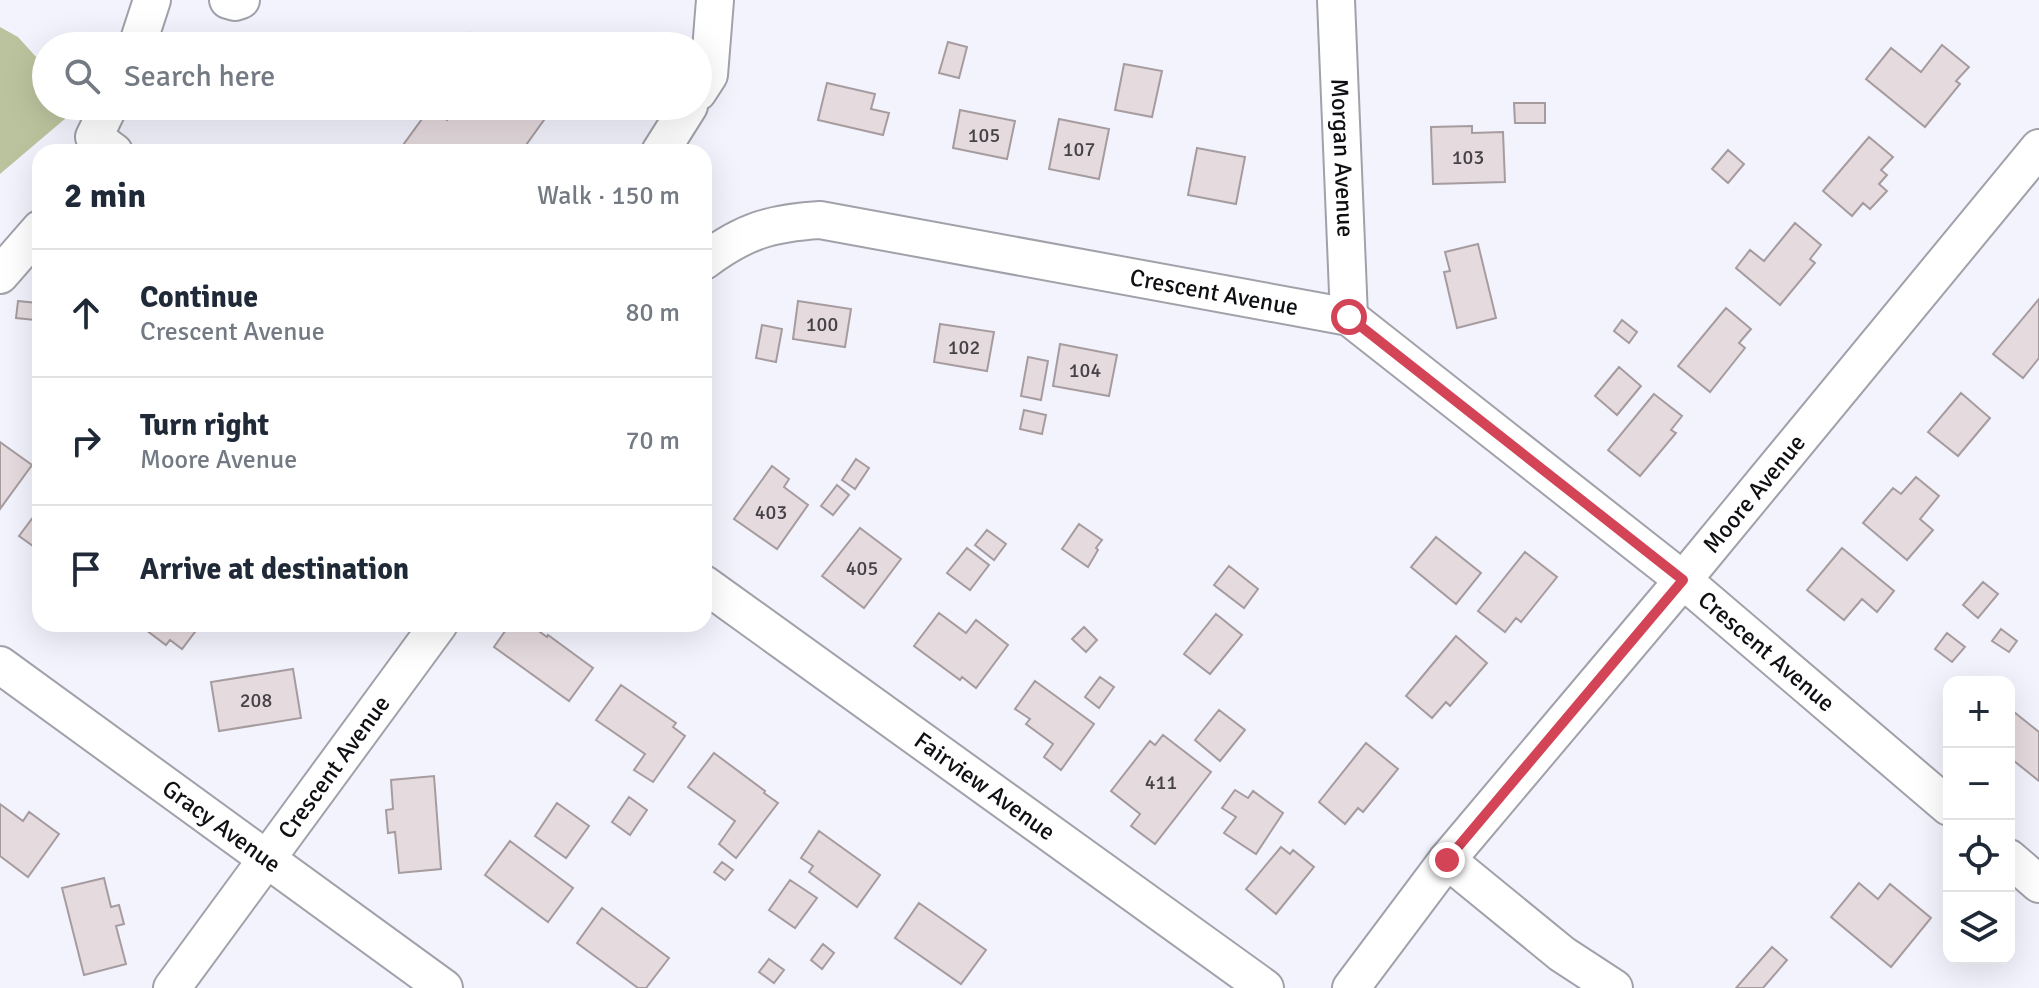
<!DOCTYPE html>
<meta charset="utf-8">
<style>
:root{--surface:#fff;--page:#f2f2f3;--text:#1f2937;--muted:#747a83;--line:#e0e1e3}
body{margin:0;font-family:Signika,sans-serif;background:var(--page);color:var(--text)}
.controls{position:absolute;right:24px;bottom:24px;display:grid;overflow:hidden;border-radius:16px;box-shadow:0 8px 32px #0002}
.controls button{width:72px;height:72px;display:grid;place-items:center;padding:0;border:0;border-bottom:2px solid var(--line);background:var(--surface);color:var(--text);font:40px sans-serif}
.stop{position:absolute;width:24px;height:24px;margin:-18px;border:6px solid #d44457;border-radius:50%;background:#fff}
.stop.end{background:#d44457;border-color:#fff;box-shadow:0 2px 8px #0008}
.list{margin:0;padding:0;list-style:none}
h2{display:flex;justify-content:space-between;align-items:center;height:104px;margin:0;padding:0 32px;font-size:34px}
h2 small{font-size:26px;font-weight:400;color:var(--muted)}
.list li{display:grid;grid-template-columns:52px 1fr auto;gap:24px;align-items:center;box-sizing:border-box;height:128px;padding:0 32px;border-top:2px solid var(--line)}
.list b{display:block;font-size:30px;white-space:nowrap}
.list p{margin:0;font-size:26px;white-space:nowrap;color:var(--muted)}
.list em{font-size:26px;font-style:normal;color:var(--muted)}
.icon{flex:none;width:44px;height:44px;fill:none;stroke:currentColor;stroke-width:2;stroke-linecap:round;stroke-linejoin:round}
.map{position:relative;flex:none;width:2039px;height:988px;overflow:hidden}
.search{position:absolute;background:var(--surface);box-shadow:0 8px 32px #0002;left:32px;top:32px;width:680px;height:88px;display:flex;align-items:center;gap:20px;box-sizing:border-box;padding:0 28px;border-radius:44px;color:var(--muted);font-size:30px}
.panel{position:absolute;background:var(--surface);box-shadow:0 8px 32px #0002;left:32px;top:144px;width:680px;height:488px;border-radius:24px}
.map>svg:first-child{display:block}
.forest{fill:#bbc39e}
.building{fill:#e5dade;stroke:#a69c9f;stroke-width:2}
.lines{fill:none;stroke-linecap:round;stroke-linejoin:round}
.minor-casing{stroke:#a1a1aa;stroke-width:40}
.minor{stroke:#fff;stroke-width:36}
.route{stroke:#d44457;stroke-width:10}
.labels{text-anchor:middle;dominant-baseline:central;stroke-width:7;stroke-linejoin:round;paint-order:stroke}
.number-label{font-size:20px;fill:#444246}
.street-label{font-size:24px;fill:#0f1013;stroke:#fff}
</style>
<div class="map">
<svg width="2039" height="988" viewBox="0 0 2039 988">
<rect width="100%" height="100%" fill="#f2f3fd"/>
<!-- forest -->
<path class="forest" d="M0 27 18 37 46 68V106H80L0 174Z"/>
<!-- building -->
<path class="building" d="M470 33 488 46H460Z
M948 42 967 47 959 78 939 73Z
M1942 45 1969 67 1956 81 1960 84 1925 127 1866 79 1891 48 1921 72Z
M1124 64 1162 71 1152 117 1115 110Z
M827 83 875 94 871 109 889 113 883 135 818 120Z
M1514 103H1545V123H1515Z
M451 106H554L521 152H398L430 108 447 120 454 108Z
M960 110 1015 121 1007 159 953 148Z
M1059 119 1109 129 1099 179 1049 169Z
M1472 126V133L1503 132 1505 182 1433 184 1431 127Z
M1869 137 1893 157 1881 170 1887 175 1879 184 1887 191 1870 209 1863 203 1852 216 1823 191Z
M1197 148 1245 157 1236 204 1188 195Z
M1728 150 1744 164 1728 183 1712 169Z
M1795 223 1821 245 1810 259 1815 263 1780 305 1736 268 1750 250 1764 261Z
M1478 244 1496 318 1457 328 1444 272 1450 271 1445 252Z
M2039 299V358L2023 378 1993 354Z
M18 301 37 303 35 320 16 318Z
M798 301 851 309 845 347 793 339Z
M1726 308 1751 329 1739 343 1745 348 1710 392 1678 366Z
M1622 320 1637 332 1629 343 1614 331Z
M940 324 994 332 987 371 934 362Z
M762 325 782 329 776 362 756 358Z
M1060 344 1117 355 1109 396 1053 386Z
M1028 357 1048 361 1041 400 1021 396Z
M1619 367 1641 386 1617 415 1595 396Z
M1961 393 1990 418 1958 456 1928 432Z
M1654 394 1682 416 1671 430 1676 433 1640 476 1608 450Z
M1024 410 1046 415 1042 434 1020 429Z
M0 442 32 465 0 509Z
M856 459 869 468 855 489 842 480Z
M772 466 789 479 784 487 808 505 777 549 734 519Z
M1916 477 1939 496 1920 519 1933 530 1907 560 1863 523 1893 488 1901 494Z
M837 485 849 495 833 515 821 506Z
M40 508V551L19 536Z
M1079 524 1102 540 1096 548 1098 550 1088 567 1062 549Z
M860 528 901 559 864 608 822 576Z
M987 530 1006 544 994 560 975 545Z
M1436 537 1481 573 1456 604 1411 567Z
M967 548 989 565 970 590 947 573Z
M1842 548 1894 591 1877 612 1862 599 1844 620 1807 590Z
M1525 552 1557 577 1521 622 1516 618 1505 632 1478 611Z
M1229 566 1258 589 1244 608 1214 585Z
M1983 582 1998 594 1978 618 1963 605Z
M939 613 966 633 976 620 1008 645 976 688 962 677 960 680 914 646Z
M1216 614 1242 635 1210 674 1184 654Z
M138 624H201L182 649 170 640 166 645Z
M510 624H526L532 628 533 627 547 637 548 635 593 668 569 701 494 647Z
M1084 627 1097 640 1086 652 1072 639Z
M2001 629 2017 641 2009 652 1992 641Z
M1947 633 1965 647 1952 662 1935 649Z
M1456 636 1487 663 1450 706 1446 702 1432 718 1406 696Z
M293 669 301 718 219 731 211 682Z
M1100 677 1114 687 1099 708 1085 697Z
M1035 681 1094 724 1061 770 1044 757 1053 744 1026 724 1030 719 1015 709Z
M621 685 676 723 673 727 685 736 653 782 634 770 645 754 596 720Z
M2009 708 2039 732V781L2009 757Z
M1219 710 1245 730 1220 761 1195 740Z
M1163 735 1211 772 1155 844 1131 826 1140 814 1111 791 1150 741 1155 745Z
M1366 743 1398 769 1363 812 1358 808 1345 824 1319 802Z
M714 753 765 791 764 793 778 803 736 858 719 844 735 821 688 787Z
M434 776 441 869 399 873 395 832 388 833 386 810 393 809 391 780Z
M1235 790 1248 798 1253 791 1283 813 1256 854 1224 833 1236 817 1222 808Z
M629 797 647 810 630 835 612 822Z
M557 803 589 826 566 858 535 836Z
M0 804 23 821 29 812 59 834 28 877 0 856Z
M819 831 880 875 857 907 809 872 813 866 801 858Z
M510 841 573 888 548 922 485 875Z
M1281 847 1290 854 1293 850 1314 867 1276 914 1246 889Z
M722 862 733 870 725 880 714 872Z
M104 878 111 907 119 905 124 924 116 926 126 964 84 975 62 888Z
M790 880 817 898 795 928 769 910Z
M1859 883 1878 899 1890 884 1931 918 1891 967 1831 917Z
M919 903 986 950 961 984 895 938Z
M602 908 669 958 646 988H638L577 943Z
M823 944 834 953 822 969 811 960Z
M1772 947 1787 960 1763 988H1736Z
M769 959 784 970 774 983 759 972Z"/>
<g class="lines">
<defs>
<g id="minor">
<path d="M228 0 235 2 241 0"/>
<path id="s1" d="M1336 0 1349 317"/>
<path d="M137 46 152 0"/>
<path d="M698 92 709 75 715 0"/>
<path d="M109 106 94 137 114 152"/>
<path d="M660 152 689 106"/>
<path id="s2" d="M704 261C744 231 771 223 820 220L1349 317 1683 580 1949 807"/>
<path d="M0 275 40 229"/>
<path id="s3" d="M704 584 1265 988"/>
<path id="s4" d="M0 665 444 988"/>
<path d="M2009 858 2039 884"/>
<path d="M1447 860 1562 954 1614 988"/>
<path id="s5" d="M172 988 439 624"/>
<path id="s6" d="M1351 988 1447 860 1683 580 2039 148"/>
</g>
</defs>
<!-- minor casing -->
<use href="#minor" class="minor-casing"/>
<!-- minor -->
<use href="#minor" class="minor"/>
</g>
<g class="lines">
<!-- route -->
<path class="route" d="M1349 317 1683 580 1447 860"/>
</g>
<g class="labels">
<!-- number labels -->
<g class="number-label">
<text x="984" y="135">105</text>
<text x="1079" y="149">107</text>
<text x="1468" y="157">103</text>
<text x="822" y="324">100</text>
<text x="964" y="347">102</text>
<text x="1085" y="370">104</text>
<text x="771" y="512">403</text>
<text x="862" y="568">405</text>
<text x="256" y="700">208</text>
<text x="1161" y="782">411</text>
</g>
<!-- street labels -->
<g class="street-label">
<text stroke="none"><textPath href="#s1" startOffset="158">Morgan Avenue</textPath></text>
<text stroke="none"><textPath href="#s2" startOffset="526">Crescent Avenue</textPath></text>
<text stroke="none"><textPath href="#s6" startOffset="638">Moore Avenue</textPath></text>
<text stroke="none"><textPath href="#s2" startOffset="1198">Crescent Avenue</textPath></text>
<text stroke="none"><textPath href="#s5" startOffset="274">Crescent Avenue</textPath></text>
<text stroke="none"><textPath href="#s3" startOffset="346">Fairview Avenue</textPath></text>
<text stroke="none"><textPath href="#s4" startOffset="274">Gracy Avenue</textPath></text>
</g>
</g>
</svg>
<div class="controls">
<button>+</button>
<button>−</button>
<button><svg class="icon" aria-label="locate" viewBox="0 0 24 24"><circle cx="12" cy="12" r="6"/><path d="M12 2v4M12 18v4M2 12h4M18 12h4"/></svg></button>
<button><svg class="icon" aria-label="layers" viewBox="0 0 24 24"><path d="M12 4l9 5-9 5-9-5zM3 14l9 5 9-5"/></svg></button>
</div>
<div class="stop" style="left:1349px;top:317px"></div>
<div class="stop end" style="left:1447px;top:860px"></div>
<div class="search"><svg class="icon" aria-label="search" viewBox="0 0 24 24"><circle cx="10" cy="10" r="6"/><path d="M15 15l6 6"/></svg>Search here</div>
<section class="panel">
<h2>2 min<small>Walk · 150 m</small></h2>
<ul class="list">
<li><svg class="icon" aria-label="ahead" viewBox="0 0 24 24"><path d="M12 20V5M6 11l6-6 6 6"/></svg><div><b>Continue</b><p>Crescent Avenue</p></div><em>80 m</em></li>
<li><svg class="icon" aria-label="right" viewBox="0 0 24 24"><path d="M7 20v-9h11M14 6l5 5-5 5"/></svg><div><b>Turn right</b><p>Moore Avenue</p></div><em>70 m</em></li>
<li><svg class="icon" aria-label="arrive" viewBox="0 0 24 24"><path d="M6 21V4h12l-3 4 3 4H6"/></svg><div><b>Arrive at destination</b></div></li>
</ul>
</section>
</div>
